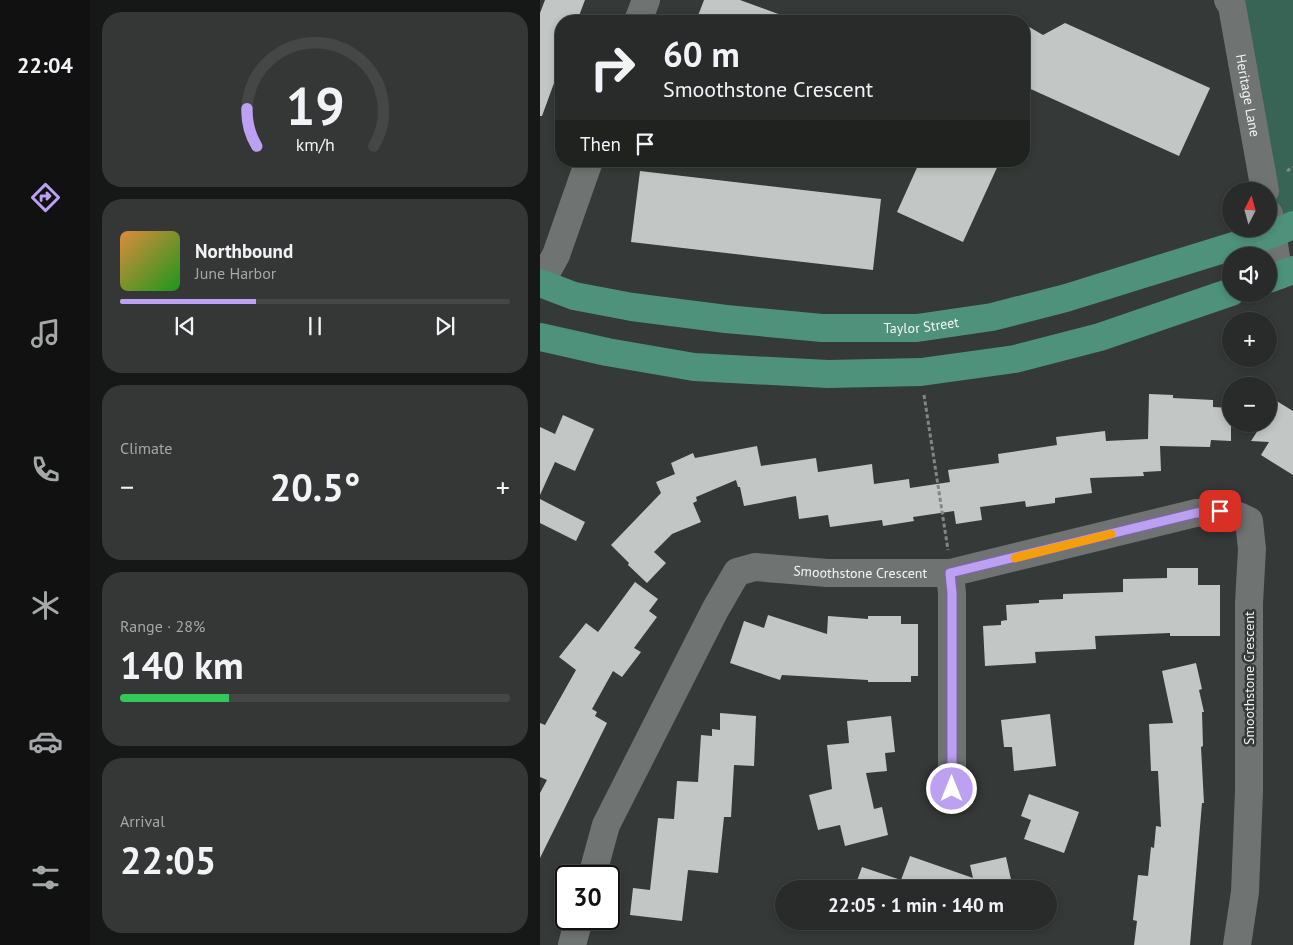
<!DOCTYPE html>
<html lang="en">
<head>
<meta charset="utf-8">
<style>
	:root { --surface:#282b29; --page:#343735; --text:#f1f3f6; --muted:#a5a7a8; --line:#444746; --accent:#bca0f2 }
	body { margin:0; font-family:"PT Sans",sans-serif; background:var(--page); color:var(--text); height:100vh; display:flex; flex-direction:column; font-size:19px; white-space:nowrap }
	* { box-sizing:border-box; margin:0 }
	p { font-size:16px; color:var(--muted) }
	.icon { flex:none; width:28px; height:28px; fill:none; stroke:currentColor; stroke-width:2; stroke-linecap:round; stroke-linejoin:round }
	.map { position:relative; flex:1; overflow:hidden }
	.drawer { display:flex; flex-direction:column; gap:12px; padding:12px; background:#161817; width:450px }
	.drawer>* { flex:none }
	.top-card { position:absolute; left:15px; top:15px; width:475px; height:152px; border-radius:20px; box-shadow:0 2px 8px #0003,0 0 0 1px var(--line); background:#282b29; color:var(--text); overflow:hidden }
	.needle { width:32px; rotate:6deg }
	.fabs { position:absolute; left:682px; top:182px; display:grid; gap:10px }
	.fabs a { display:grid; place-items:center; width:55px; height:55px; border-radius:50%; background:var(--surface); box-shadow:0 2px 8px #0003,0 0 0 1px var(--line); font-size:25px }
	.speed { position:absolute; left:15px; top:865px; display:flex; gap:10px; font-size:25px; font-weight:700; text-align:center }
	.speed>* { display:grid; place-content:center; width:65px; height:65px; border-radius:50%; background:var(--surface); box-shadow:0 2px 8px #0003,0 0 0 1px var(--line); line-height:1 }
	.speed .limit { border:2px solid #111; border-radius:8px; background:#fff; color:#111 }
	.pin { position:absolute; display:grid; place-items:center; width:42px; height:42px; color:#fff; margin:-21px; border-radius:10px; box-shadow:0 2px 8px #0006 }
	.me { position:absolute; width:55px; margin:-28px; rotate:0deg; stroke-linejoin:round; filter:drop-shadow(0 0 4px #0008) }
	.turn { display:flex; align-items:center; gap:18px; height:105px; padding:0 25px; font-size:22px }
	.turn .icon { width:65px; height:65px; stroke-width:2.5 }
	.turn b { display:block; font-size:35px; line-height:42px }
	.then { display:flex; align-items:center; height:48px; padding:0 25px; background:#0003; gap:10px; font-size:19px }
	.big { font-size:38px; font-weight:700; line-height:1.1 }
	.drawer .widget { flex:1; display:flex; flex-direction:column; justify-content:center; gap:8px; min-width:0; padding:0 18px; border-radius:20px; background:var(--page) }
	.drawer .dial { align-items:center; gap:0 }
	.dial svg { height:130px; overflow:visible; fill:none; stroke:var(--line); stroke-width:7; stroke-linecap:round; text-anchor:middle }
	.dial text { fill:var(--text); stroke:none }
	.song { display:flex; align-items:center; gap:15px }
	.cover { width:60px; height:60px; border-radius:8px; background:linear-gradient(135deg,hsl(30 70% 55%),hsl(120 70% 35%)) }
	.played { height:5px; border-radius:2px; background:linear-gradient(90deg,var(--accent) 35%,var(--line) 35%) }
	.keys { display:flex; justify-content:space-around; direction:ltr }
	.heat { display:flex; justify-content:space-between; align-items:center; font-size:28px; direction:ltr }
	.charge { height:8px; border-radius:4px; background:linear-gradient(90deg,#34c759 28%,var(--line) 0) }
	.trip { position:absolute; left:235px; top:880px; width:282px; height:50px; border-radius:25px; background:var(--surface); box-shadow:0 2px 8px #0003,0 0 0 1px var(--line); font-weight:700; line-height:50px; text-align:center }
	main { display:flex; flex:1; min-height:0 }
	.menu { display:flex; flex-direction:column; width:90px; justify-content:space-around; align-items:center; background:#101110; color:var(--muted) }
	.menu .icon { width:35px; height:35px }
	.menu .current { color:var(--accent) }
	.menu b { font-size:22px; color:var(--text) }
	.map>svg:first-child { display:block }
	.green { fill:#376454 }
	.building { fill:#c2c7c5 }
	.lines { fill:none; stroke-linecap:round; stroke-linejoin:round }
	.path { stroke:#838684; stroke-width:3; stroke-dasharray:4 2.5; stroke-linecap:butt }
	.minor { stroke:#6f7371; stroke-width:28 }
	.major { stroke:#4e927c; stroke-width:28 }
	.route-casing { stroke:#7a689d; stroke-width:12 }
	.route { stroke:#bca0f2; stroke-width:9 }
	.slow { stroke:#f59e0b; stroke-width:9 }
	.labels { text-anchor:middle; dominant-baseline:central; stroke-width:5; stroke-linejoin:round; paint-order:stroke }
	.street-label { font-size:14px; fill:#f3f5f4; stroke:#353937 }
</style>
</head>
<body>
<main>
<nav class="menu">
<b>22:04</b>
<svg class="icon current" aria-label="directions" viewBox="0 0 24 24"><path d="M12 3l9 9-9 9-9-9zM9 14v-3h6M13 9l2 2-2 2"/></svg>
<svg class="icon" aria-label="music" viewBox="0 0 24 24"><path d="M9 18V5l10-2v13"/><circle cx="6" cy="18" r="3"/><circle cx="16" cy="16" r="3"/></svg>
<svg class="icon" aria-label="phone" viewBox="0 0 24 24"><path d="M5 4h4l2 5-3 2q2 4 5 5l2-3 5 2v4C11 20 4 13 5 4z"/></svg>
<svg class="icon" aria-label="climate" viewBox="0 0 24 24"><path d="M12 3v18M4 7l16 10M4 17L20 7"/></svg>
<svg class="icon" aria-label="car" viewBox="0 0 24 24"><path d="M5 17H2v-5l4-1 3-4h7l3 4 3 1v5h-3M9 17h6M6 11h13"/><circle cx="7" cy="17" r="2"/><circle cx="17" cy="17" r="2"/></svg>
<svg class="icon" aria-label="filters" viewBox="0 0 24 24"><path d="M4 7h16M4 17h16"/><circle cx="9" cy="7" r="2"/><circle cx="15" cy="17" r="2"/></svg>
</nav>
<section class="drawer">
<div class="widget dial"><svg viewBox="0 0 100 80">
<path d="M14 69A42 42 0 1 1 86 69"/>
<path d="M14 69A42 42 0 0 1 8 46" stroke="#bca0f2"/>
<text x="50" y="56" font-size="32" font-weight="700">19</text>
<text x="50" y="72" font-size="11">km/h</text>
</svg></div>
<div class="widget">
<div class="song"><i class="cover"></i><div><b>Northbound</b><p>June Harbor</p></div></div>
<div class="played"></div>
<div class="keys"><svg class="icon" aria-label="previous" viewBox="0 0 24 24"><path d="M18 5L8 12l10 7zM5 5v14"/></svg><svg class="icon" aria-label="pause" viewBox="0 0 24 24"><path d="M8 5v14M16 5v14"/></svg><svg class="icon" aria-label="next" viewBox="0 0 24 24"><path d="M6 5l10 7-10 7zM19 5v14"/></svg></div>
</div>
<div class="widget"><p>Climate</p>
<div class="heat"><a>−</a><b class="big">20.5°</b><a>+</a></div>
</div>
<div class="widget"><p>Range · 28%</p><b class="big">140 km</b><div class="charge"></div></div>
<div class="widget"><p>Arrival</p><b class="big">22:05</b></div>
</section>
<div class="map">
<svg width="753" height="945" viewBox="0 0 753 945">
	<rect width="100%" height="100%" fill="#353937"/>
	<!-- green -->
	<path class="green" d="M688,0H753V225L732,234Z"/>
	<!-- building -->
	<path class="building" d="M5,0H45L37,21H21V64L2,116H0V13Z
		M164,0H200L252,19V21H156Z
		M525,23L670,88L639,156L484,86V24L503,35Z
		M380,161H460L423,242L357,212Z
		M100,171L341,199L333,270L91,242Z
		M609,394L633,395V398L673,400V407L691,408V441L671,440L670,447L620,446L621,471L603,472L604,476L550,478L552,493L515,498V503L486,507L485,501L440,507L442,520L416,524L414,511L373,517L374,521L343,526L342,520L290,527L288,515L259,519L256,496L204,506L200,487H198L196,480L156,497L157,501L153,503L161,522L132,534L114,552L126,563L107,583L88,565L89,563L71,545L121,493L116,482L135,474L131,463L153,453L155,458L217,446L221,466L276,458L278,472L332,464L334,484L369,479L370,488L410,482L408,470L459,463L458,454L517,445L516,437L565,431L566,441L608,439Z
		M735,400L753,411V475L721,455L729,442L711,441L722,424H729V412Z
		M23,415L54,429L35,471L15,462L0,495V427L15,434Z
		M0,499L45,522L36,541L0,523Z
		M627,568H658V585H680V636H630V633L555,636L556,649L495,652L496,663L445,666L443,626L461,625V621L467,620L466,605L499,603V600L523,599V594L583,592V579L627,578Z
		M95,582L118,599L109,611L117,617L94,648L101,652L82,677L73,671L52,709L57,712L55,716L67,723L0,858V793L7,780L0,777V723L5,725L36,670L19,657L46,623L58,632Z
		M228,615L287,634L288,616L328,619V616H361V624H378V676H371V682H328V680L242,675L240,680L190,663L204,621L224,628Z
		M656,663L662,689L659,690L664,712H662L663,746L661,747L664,803H662L650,945H594L597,921L593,920L598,875L608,876L611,847L614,848L616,826L621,827L618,771H611L609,724L633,723L622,671Z
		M180,713L216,716L214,766L194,765L191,817H184L178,873L148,870L142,921L90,915L93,888L110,890L118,818L134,819L137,781L158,782L161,735L172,736V729L180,730Z
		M510,714L516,766L474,771L472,747H464L461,720Z
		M351,716L355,752L345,753L347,771L326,773L334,809L342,807L348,835L305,846L300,825L278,830L269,795L292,789L287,745L309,743L307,721Z
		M489,794L539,812L524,853L484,839L491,820L481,816Z
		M370,856L433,878L430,865L466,857L472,884L463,886L464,889H314L322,867L361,880Z
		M350,921H375L373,929Z"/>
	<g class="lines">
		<!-- path -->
		<path class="path" d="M747,171L753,167
			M384,395L408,550"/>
		<!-- minor -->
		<g class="minor">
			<path id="s1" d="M688,0L692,6L725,191"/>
			<path d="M98,21L106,0"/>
			<path d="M729,214L739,275"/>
			<path d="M0,284L16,255L49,161"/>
			<path d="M410,573L412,593V789"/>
			<path id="s2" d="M52,876L66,825L175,610L197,572L215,567L287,573H410L656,513C680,511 688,510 709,521L712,549L709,603V791L705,892L697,945"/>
			<path d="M32,945L39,919"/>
		</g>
		<!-- major -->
		<g class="major">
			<path d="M729,279L753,270"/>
			<path id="s3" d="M0,283L34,296L92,307L186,319L282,328H377L452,317L526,298L732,234L753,225"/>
			<path d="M0,337L67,352L154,367L288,374L381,372L475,359L560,337L691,292"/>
		</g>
	</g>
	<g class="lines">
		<!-- route casing -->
		<g class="route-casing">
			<path id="route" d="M412,789V593L410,573L656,513L680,511"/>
		</g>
		<!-- route -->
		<use href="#route" class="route"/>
		<!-- slow -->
		<path class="slow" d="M475,558L571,534"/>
	</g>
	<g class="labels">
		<!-- street labels -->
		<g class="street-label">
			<text stroke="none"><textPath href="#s1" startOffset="98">Heritage Lane</textPath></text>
			<text stroke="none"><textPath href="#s3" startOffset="386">Taylor Street</textPath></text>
			<text stroke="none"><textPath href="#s2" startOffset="462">Smoothstone Crescent</textPath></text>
			<text transform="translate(709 678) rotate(-90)">Smoothstone Crescent</text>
		</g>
	</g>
</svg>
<div class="fabs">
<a><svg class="needle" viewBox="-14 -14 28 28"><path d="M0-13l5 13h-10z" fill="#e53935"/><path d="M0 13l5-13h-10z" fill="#a5a7a8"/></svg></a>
<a><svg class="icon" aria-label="sound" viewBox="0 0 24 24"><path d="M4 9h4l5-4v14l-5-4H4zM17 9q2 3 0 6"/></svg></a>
<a>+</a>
<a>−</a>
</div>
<div class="speed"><div class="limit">30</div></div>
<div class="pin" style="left:680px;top:511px;background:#d93025"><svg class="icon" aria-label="arrive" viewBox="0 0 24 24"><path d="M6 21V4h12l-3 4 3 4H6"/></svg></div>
<svg class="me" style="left:412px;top:789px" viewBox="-20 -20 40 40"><circle r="17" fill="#bca0f2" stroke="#fff" stroke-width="3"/><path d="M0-11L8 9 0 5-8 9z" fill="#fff"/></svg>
<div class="trip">22:05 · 1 min · 140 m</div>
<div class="top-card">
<div class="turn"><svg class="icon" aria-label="right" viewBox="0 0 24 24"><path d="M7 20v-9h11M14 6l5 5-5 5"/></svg><div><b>60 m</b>Smoothstone Crescent</div></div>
<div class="then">Then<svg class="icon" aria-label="arrive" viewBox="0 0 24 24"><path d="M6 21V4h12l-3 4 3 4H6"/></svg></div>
</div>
</div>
</main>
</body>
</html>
